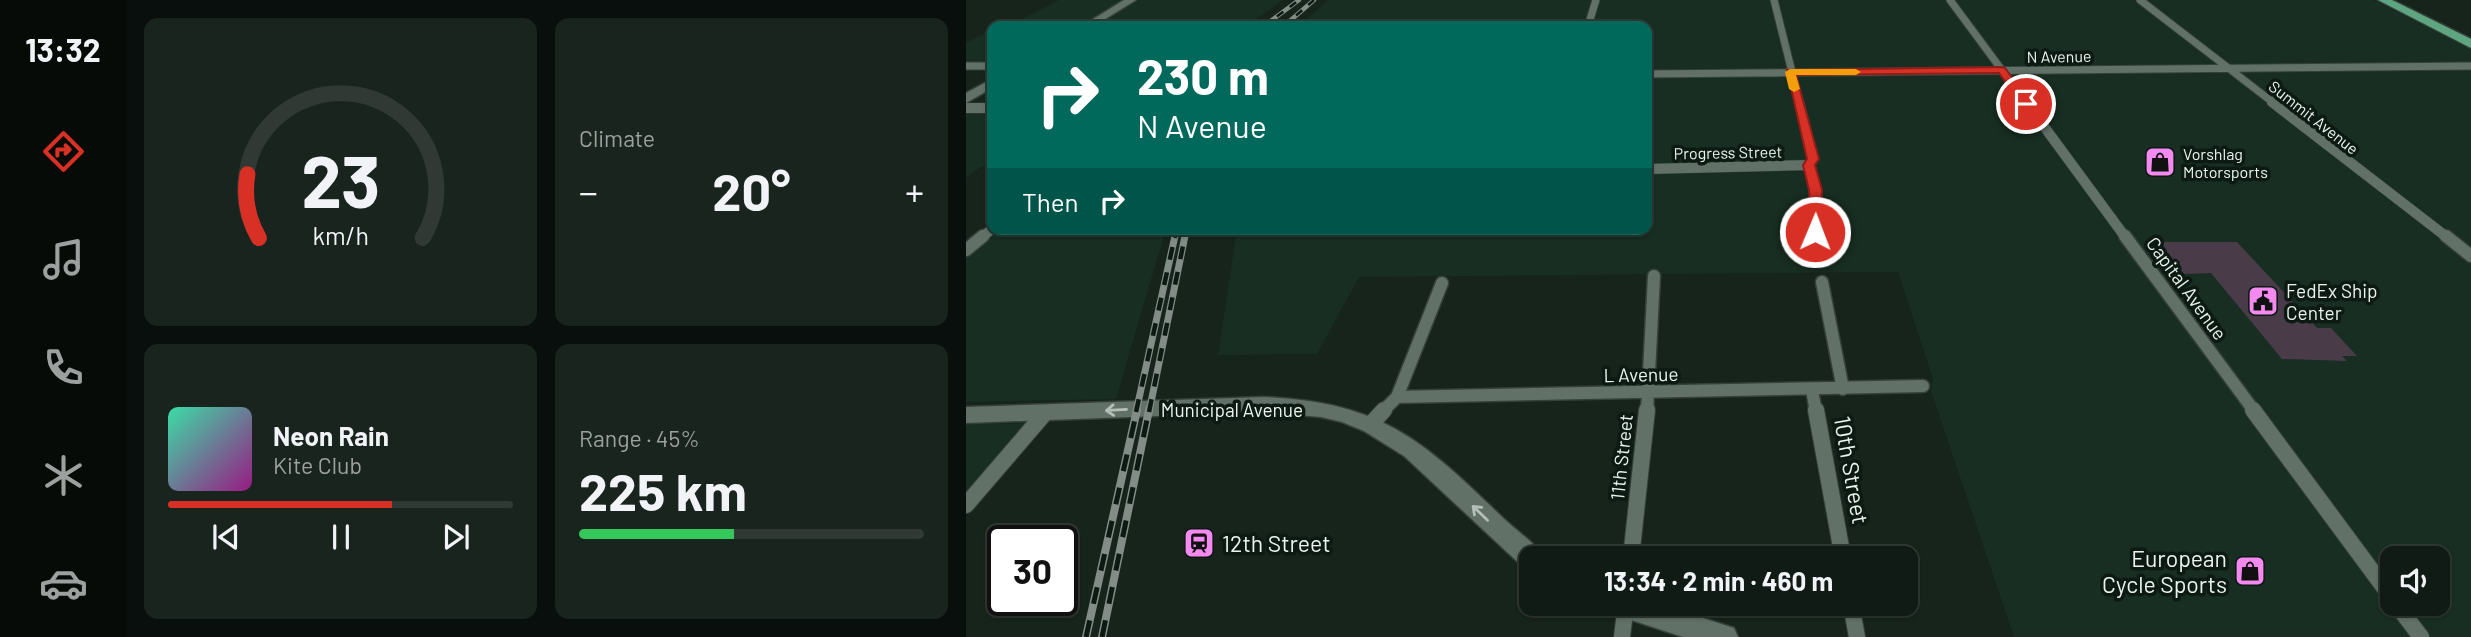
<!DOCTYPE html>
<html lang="en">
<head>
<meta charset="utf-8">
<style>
	:root { --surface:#101b15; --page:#19241e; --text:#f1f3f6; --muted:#9ca1a0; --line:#303934; --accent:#d93025 }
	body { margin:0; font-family:Barlow,sans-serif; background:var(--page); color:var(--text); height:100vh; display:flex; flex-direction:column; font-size:26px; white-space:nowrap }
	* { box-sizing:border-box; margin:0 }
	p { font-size:23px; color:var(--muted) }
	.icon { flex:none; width:38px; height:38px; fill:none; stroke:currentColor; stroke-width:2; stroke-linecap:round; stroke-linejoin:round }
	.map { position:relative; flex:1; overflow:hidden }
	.sheet { display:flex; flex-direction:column; gap:18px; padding:18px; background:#090f0c; width:840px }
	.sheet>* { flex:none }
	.top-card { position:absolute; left:21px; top:21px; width:665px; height:214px; border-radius:14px; box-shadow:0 2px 5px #0004,0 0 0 2px var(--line); background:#00695c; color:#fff; overflow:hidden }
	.buttons { position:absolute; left:1414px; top:546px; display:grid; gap:14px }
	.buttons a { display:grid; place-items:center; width:70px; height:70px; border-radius:14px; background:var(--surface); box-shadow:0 2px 5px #0004,0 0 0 2px var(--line); font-size:35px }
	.speed { position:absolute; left:21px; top:525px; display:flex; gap:14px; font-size:35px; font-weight:700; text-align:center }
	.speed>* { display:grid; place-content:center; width:91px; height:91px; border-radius:50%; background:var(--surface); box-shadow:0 2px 5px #0004,0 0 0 2px var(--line); line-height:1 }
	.speed .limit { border:4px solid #111; border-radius:10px; background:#fff; color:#111 }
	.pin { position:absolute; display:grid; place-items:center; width:60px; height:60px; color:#fff; margin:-30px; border:4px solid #fff; border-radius:50%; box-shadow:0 2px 7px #0007 }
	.me { position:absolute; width:77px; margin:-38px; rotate:1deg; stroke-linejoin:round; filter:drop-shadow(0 0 5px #0008) }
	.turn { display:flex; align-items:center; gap:24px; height:147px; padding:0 35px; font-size:32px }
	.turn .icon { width:91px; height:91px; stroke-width:2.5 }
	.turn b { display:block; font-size:49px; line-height:60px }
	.then { display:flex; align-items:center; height:66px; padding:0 35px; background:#0003; gap:14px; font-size:26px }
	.big { font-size:52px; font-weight:700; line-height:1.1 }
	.sheet .card { flex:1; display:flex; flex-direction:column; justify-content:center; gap:10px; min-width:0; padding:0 24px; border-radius:14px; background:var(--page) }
	.sheet .dial { align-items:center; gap:0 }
	.dial svg { height:182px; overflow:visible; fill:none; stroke:var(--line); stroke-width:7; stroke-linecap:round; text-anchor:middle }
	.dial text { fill:var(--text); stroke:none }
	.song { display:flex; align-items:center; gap:21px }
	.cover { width:84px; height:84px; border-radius:10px; background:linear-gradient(135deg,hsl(160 70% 55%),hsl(310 70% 35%)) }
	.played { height:7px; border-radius:4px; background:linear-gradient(90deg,var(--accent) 65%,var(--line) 65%) }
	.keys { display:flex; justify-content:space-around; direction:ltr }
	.heat { display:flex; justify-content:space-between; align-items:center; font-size:38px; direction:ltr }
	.charge { height:10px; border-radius:5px; background:linear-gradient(90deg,#34c759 45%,var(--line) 0) }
	.sheet .tiles { flex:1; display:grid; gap:18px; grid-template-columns:repeat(2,1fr) }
	.trip { position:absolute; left:553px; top:546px; width:399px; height:70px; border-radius:14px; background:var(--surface); box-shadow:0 2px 5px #0004,0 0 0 2px var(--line); font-weight:700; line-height:70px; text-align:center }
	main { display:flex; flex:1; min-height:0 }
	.tabs { display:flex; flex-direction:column; width:126px; justify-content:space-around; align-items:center; background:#060b08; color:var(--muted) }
	.tabs .icon { width:49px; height:49px }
	.tabs .on { color:var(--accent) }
	.tabs b { font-size:32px; color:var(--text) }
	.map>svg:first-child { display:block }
	.built { fill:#182e22; fill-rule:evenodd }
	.building { fill:#493c48 }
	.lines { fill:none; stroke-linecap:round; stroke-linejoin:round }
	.street-far3-casing { stroke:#35403a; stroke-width:9 }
	.street-far2-casing { stroke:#35403a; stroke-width:11 }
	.street-far1-casing { stroke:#35403a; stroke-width:15 }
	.street-casing { stroke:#35403a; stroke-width:18 }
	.secondary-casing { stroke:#35403a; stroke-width:3 }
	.primary-casing { stroke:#35403a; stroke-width:3 }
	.street-far3 { stroke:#617168; stroke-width:7 }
	.street-far2 { stroke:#617168; stroke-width:10 }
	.street-far1 { stroke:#617168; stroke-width:12 }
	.street { stroke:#617168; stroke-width:16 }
	.secondary { fill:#617168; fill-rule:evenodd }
	.primary { fill:#5ea682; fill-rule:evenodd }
	.rail-far3-casing { stroke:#828d87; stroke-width:4.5 }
	.rail-far2-casing { stroke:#828d87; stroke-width:5 }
	.rail-far1-casing { stroke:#828d87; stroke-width:7 }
	.rail-casing { stroke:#828d87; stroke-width:8 }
	.rail-far3 { stroke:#0c1a13; stroke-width:2.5; stroke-dasharray:8; stroke-linecap:butt }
	.rail-far2 { stroke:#0c1a13; stroke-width:3.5; stroke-dasharray:10; stroke-linecap:butt }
	.rail-far1 { stroke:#0c1a13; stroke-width:4.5; stroke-dasharray:13; stroke-linecap:butt }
	.rail { stroke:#0c1a13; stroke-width:5; stroke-dasharray:17; stroke-linecap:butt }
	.oneway { stroke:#b3bfb8 }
	.route { fill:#d93025; stroke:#8d1f18; stroke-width:2 }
	.slow { fill:#f59e0b }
	.labels { text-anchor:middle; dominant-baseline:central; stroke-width:7; stroke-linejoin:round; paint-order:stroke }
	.far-street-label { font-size:16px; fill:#eaf3ee; stroke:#0c1a13 }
	.far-poi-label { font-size:16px; fill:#eaf3ee; stroke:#0c1a13; text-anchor:start }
	.street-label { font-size:19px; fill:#eaf3ee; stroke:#0c1a13 }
	.poi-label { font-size:19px; fill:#eaf3ee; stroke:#0c1a13; text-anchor:start }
	.near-street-label { font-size:23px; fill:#eaf3ee; stroke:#0c1a13 }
	.near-poi-label { font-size:23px; fill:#eaf3ee; stroke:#0c1a13; text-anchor:start }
</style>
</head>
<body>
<main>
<nav class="tabs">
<b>13:32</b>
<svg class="icon on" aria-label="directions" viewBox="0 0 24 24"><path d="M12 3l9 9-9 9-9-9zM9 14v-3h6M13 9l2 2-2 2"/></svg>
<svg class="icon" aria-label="music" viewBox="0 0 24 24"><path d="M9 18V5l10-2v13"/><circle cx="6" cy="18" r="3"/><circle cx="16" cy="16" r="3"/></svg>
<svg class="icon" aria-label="phone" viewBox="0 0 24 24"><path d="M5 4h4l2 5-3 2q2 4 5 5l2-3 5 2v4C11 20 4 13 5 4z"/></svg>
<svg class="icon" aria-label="climate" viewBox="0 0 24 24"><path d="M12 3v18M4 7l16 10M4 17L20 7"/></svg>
<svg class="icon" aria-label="car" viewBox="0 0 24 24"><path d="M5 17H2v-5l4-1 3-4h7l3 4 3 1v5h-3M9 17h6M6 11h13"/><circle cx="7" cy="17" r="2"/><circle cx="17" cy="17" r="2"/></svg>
</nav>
<section class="sheet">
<div class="tiles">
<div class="card dial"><svg viewBox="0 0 100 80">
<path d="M14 69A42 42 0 1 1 86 69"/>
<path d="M14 69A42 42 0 0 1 9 41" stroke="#d93025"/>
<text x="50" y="56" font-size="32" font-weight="700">23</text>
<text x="50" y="72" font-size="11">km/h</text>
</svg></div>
<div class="card"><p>Climate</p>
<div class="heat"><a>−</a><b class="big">20°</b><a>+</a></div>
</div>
<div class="card">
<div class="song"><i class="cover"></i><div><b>Neon Rain</b><p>Kite Club</p></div></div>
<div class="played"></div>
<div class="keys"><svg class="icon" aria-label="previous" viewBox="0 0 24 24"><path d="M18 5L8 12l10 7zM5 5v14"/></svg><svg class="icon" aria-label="pause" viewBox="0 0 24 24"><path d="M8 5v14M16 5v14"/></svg><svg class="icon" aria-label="next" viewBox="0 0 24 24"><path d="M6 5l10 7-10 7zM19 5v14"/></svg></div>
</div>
<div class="card"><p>Range · 45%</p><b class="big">225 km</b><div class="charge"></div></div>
</div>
</section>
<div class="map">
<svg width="1505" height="637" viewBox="0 0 1505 637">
	<rect width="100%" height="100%" fill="#16241c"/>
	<!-- built -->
	<path class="built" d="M93,0H157L113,26H42Z
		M173,0H317L281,26H130Z
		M362,0H1407L1505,50V637H1048L965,391L967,379L932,272L393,277L351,354L252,355L271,229H681V26H333ZM1426,558H1472V604H1426Z
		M26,29V64L0,65V43Z
		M26,111V166H16L0,178V112Z
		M31,229H200L150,399L0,402V254Z
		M61,423L0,492V424Z"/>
	<!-- building -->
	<path class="building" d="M1193,242H1271L1351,328H1365L1391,356H1376L1381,361L1316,359L1245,273L1218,274Z"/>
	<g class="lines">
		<!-- street-far3 casing -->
		<g class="street-far3-casing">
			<path id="street-far3" d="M808,0L834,104
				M984,0L1061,104
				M1174,0L1309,104
				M622,26L630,0
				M0,66H26
				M681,74L1505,66"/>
		</g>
		<!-- street-far2 casing -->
		<g class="street-far2-casing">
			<path id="street-far2" d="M833,102L847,159L843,165L850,190L851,238
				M1060,102L1160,238
				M1306,102L1482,238
				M0,108H26
				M681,169L843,165
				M15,238L26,229"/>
		</g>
		<!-- street-far1 casing -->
		<g class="street-far1-casing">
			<path id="street-far1" d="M851,236V258
				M1159,236L1289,412
				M1480,236L1505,256
				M0,250L17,236
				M856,282L877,389
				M846,390L850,412
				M431,397L476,283
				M416,412L431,397L957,386
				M681,412L688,276"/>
		</g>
		<!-- street casing -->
		<g class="street-casing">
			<path id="street" d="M850,410L877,558
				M1287,410L1426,598
				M405,424L418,410
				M0,505L79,413
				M665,558L681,410
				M885,604L891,637
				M1430,604L1455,637
				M656,637L660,604"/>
		</g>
		<!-- secondary casing -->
		<g class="secondary-casing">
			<path id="secondary" d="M158,0H170L128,26H116Z
				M26,79V88L0,103V93Z
				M298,397C414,402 456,439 536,517C548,529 572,545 578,558H565V569L556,566L438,456L398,431L376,422L355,417L298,412L0,423V407Z
				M640,604H693L768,628L772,637H717L644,613Z"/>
		</g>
		<!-- primary casing -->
		<g class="primary-casing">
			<path id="primary" d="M1412,0H1426L1505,39V48Z"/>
		</g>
		<!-- street-far3 -->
		<use href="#street-far3" class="street-far3"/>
		<!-- street-far2 -->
		<use href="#street-far2" class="street-far2"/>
		<!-- street-far1 -->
		<use href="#street-far1" class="street-far1"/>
		<!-- street -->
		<use href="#street" class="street"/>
		<!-- secondary -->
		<use href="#secondary" class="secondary"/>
		<!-- primary -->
		<use href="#primary" class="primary"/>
		<!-- rail-far3 casing -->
		<g class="rail-far3-casing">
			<path id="rail-far3" d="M298,26L333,0
				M318,26L348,0"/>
		</g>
		<!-- rail-far2 casing -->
		<g class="rail-far2-casing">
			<path id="rail-far2" d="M209,238L211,229"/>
		</g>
		<!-- rail-far1 casing -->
		<g class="rail-far1-casing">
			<path id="rail-far1" d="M170,412L209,236
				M183,412L219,236"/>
		</g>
		<!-- rail casing -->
		<g class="rail-casing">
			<path id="rail" d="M120,637L171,410
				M136,637L183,410"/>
		</g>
		<!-- rail-far3 -->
		<use href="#rail-far3" class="rail-far3"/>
		<!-- rail-far2 -->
		<use href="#rail-far2" class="rail-far2"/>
		<!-- rail-far1 -->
		<use href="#rail-far1" class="rail-far1"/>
		<!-- rail -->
		<use href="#rail" class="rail"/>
	</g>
	<!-- one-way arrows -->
	<defs><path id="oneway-shaft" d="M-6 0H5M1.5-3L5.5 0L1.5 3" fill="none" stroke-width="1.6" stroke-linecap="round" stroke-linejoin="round" transform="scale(1.75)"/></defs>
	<g class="oneway">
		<use href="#oneway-shaft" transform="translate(150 410) rotate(177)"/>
		<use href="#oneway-shaft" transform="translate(514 513) rotate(-136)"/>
	</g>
	<!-- route -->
	<path class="route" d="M1036,67L1039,68L1064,101V106H1056L1033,73L830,75L853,159L849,165L856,190L855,232L849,236L844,235L843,190L837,165L841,159L821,70Z"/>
	<!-- slow -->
	<path class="slow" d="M824,69H890L895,72L890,75H830L834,89L828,92L823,89L819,72Z"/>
	<!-- icons -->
	<defs>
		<g id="shop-square" transform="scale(1.575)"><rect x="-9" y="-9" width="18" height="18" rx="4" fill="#f489ef" stroke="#0c1a13"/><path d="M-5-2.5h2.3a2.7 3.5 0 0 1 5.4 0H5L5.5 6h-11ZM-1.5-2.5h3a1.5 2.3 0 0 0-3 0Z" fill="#111"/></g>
		<g id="civic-square" transform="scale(1.575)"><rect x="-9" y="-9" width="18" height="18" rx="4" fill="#f489ef" stroke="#0c1a13"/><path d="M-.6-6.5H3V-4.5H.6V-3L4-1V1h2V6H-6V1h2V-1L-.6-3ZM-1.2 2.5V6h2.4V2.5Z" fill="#111"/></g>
		<g id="station-square" transform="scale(1.575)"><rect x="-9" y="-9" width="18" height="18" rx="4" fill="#f489ef" stroke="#0c1a13"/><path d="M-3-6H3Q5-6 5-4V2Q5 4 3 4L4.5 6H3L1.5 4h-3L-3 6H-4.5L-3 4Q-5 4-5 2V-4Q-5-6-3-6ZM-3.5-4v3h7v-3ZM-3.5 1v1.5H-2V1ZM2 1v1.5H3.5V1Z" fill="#111"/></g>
	</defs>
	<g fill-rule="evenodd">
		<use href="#shop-square" x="1194" y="162"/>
		<use href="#civic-square" x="1297" y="301"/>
		<use href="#station-square" x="233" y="543"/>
		<use href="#shop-square" x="1284" y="571"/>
	</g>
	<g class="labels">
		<!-- far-street labels -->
		<g class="far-street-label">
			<text transform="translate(1093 56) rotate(-1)">N Avenue</text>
			<text transform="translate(1348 117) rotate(38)">Summit Avenue</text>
			<text transform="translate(762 152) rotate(-1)">Progress Street</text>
		</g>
		<!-- far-poi labels -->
		<g class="far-poi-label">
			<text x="1217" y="153">Vorshlag<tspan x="1217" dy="18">Motorsports</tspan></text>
		</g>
		<!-- street labels -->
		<g class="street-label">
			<text transform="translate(1221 288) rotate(54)">Capital Avenue</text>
			<text transform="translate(675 374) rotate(-1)">L Avenue</text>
			<text x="266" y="409">Municipal Avenue</text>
			<text transform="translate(655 457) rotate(-84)">11th Street</text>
		</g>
		<!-- poi labels -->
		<g class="poi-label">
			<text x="1320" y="290">FedEx Ship<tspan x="1320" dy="22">Center</tspan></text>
		</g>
		<!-- near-street labels -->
		<g class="near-street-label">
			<text transform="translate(886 470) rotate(80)">10th Street</text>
		</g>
		<!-- near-poi labels -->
		<g class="near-poi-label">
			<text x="256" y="543">12th Street</text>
			<text x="1261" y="558" text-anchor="end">European<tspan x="1261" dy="26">Cycle Sports</tspan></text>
		</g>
	</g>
</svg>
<div class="buttons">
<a><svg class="icon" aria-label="sound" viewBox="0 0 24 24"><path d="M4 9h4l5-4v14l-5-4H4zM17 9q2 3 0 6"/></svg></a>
</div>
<div class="speed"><div class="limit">30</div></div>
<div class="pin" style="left:1060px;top:104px;background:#d93025"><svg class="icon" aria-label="arrive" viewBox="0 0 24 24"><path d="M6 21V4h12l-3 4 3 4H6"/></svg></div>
<svg class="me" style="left:849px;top:232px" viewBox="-20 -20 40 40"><circle r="17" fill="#d93025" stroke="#fff" stroke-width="3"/><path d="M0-11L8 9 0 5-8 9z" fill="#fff"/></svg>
<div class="trip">13:34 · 2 min · 460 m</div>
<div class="top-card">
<div class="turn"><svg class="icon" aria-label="right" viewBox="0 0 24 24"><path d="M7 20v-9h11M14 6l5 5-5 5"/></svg><div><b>230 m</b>N Avenue</div></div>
<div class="then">Then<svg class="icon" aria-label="right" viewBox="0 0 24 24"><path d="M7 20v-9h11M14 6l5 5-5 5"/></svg></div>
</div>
</div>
</main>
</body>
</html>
